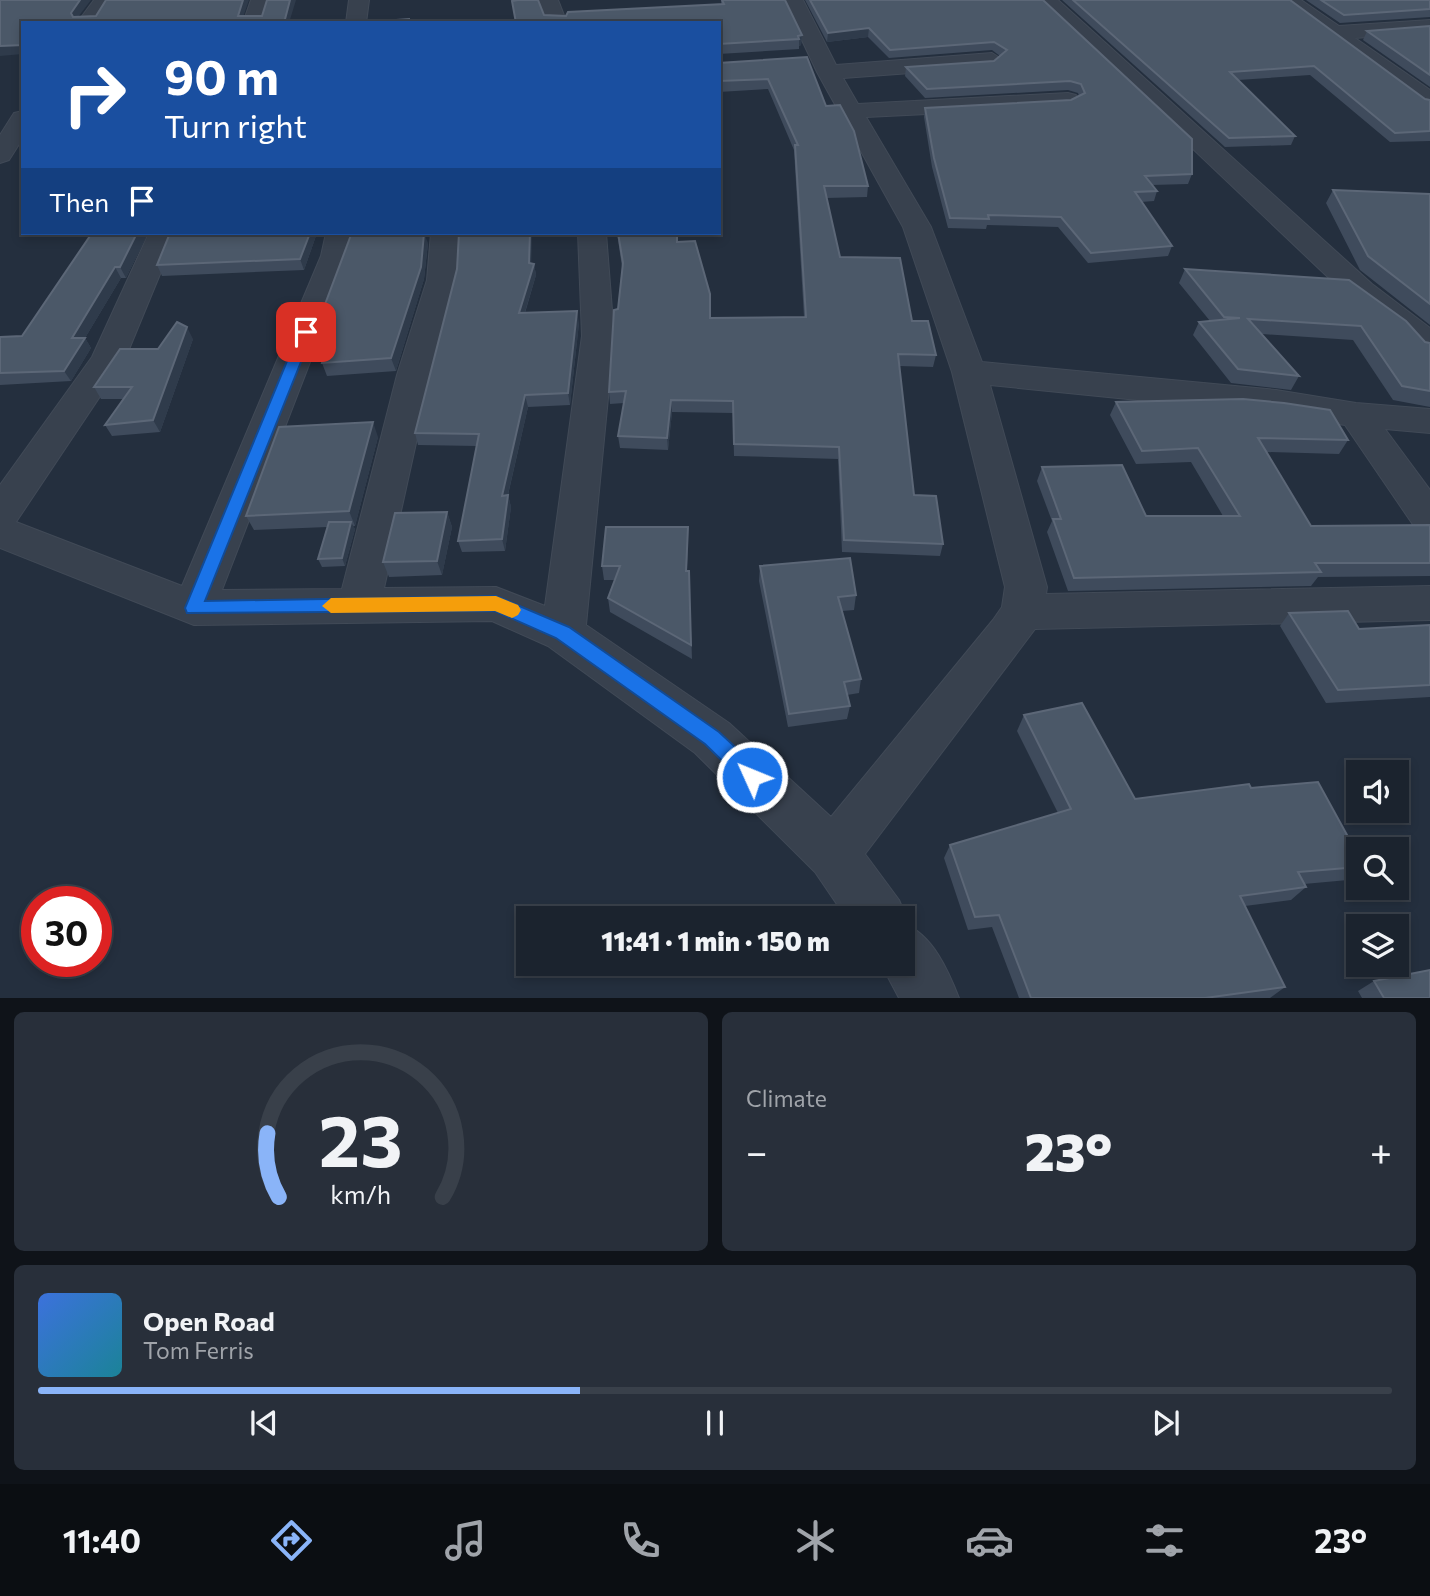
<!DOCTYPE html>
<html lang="en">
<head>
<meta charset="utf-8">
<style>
	:root { --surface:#1b232e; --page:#282f3a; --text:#f1f3f6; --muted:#a0a4aa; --line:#39404a; --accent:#8ab4f8 }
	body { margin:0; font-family:Commissioner,sans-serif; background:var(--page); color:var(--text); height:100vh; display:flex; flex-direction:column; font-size:26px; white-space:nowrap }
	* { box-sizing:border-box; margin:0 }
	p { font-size:23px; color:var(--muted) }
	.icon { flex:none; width:38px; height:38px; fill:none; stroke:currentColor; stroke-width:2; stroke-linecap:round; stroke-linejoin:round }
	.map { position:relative; height:998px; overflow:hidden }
	.details { display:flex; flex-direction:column; gap:14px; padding:14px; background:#0f1319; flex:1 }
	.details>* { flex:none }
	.guide { position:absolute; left:21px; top:21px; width:700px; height:214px; border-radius:0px; box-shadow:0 4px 10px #0003,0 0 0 2px var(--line); background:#1a4fa0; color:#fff; overflow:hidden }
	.controls { position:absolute; left:1346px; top:760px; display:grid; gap:14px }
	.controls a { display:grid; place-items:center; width:63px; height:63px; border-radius:0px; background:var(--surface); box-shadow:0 4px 10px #0003,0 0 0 2px var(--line); font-size:35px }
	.speed { position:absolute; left:21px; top:886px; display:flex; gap:14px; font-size:35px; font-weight:700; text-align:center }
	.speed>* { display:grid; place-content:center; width:91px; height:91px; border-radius:50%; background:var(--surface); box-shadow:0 4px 10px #0003,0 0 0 2px var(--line); line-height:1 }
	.speed .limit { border:10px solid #d22; background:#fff; color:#111 }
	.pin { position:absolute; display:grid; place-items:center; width:60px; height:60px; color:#fff; margin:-30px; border-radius:14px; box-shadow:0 4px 10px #0006 }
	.me { position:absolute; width:77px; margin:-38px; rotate:314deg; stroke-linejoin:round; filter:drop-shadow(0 0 5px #0008) }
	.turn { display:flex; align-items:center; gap:24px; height:147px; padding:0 28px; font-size:32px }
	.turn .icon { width:91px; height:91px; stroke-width:2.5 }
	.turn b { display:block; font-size:49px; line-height:60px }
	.then { display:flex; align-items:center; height:66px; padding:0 28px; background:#0003; gap:14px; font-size:26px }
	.big { font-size:52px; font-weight:800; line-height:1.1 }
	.details .tile { flex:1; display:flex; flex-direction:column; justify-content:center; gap:10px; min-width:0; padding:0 24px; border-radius:10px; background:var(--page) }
	.details .dial { align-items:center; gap:0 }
	.dial svg { height:182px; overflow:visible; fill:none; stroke:var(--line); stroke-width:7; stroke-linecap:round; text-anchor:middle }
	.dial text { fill:var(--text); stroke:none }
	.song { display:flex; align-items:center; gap:21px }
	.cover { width:84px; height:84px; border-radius:10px; background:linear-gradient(135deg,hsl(220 70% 55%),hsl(190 70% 35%)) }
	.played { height:7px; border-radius:4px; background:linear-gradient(90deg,var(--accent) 40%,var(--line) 40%) }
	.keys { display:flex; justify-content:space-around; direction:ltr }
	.heat { display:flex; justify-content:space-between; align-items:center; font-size:38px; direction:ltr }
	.details .tiles { flex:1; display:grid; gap:14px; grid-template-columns:1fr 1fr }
	.tile:last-child { grid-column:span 2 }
	.trip { position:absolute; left:516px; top:906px; width:399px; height:70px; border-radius:0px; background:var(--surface); box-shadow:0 4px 10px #0003,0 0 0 2px var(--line); font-weight:800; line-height:70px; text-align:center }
	.menu { display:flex; height:112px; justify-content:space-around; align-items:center; background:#0b0e12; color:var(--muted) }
	.menu .icon { width:49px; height:49px }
	.menu .on { color:var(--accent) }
	.menu b { font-size:32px; color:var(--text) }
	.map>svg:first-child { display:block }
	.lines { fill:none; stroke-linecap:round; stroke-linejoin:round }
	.minor-casing { stroke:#414a57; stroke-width:2 }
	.minor { fill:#38414e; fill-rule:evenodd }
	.wall { fill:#3f4b5c }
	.shaded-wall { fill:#2f3b4b }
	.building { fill:#4b5868; stroke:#5c6777; stroke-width:2 }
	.route { fill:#1a73e8; stroke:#114b97; stroke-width:2 }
	.slow { fill:#f59e0b }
</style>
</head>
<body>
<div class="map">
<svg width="1430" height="998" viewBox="0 0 1430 998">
	<rect width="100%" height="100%" fill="#242f3e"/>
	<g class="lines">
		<!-- minor casing -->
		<g class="minor-casing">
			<path id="minor" d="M94,0H114L98,23H77Z
				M251,0H271L263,23H243Z
				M349,0H369L366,23H346Z
				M538,0H558L567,23H547Z
				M783,0H803L836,65L992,53L1003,60L992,67L843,78L858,104L1068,93L1076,95L1080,100L1076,105L1068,107L866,117L931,227L982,362L1276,390L1356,403L1430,409V433L1385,429L1430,490V534L1416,529L1345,425L1276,414L990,385L1047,587L1046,594L1430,586V620L1035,629L865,854L899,900L907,919L905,924C933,936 948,970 959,998H899L881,964H903V919H847L815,872L695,753L548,646L492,621L194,625L0,548V485L92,357L149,233H177L125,359L16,522L182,586L321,256L326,233H354L351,256L222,590L342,589L397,375L427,280L431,233H459L457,280L431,375L384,588L496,587L545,606L582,336L578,233H606L614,336L586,625L729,723L831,817L993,620L1002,607L1005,587L952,372L903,227L817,72Z
				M1036,0H1058L1372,284L1430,328V357L1418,354L1399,333L1350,298Z
				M1278,0H1301L1339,26L1430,20V32L1355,38L1430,90V108L1422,106Z
				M23,111V138L9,160L0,163V135L14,113Z"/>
		</g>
		<!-- minor -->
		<use href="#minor" class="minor"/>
	</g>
	<!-- wall -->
	<path class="wall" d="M721,0H785L802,35L801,45L799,46V49L719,54V23H516L544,15L566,16L721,5Z
		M805,0H1043L1192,174L1188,184L1152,185L1157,191L1154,201L1141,202L1172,246L1168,256L1088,263L1058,227L987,225L986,229L948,228L932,167L924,117L925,108L1071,100L1079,96L1078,93L1068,90L925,98L905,76L906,67L994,61L1000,56L992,50L889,58L868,37L827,42Z
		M1062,0H1290L1425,99L1430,100V141L1390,142L1310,75L1238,80L1295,136L1291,145L1225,147Z
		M1306,0H1430V19V17L1340,23Z
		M1430,26V87L1363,40L1367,31Z
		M807,57L826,106L868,186L867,197L826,198L840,257L912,321L936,355L933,367L899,366L914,495L943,544L940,556L842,552L838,459L734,456L733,413L672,412L668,450L620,448L618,436L624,403L610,404L609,392L622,267L617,233H678V242L710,318L804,317L794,150L768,89L719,92V63Z
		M1333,190L1430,194V325L1360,270L1326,203Z
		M92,233H148L126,278H121L85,338L91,348L71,381L0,385V337L22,336Z
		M317,233L304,270L162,276L157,265Z
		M428,243L424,279L396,371L327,376L322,363L327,344H320L315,331Z
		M534,264L536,275L525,313L579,323L570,405L528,407L508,495L511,507L505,551L462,552L458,541L477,446L418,445L415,433L457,269Z
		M1185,269L1430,343V407L1393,400L1353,340L1262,334L1299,376L1291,390L1231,383L1193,335L1199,322L1210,321L1179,283Z
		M193,339L160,432L112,436L105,425L123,399H101L94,387L158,349Z
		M1116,402L1348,440L1339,454L1266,452L1311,526L1430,525V576L1318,577L1311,586L1068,591L1047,532L1052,521L1037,481L1042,467L1146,516H1223L1191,462L1136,464L1110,415Z
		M378,437L355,526H353L355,529L345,566L322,567L318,559L327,527L254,530L246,516Z
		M447,512L452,527L442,575L389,577L383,562Z
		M688,542L687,571H689L692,659L610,612L608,598L615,580H604L602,566Z
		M760,566L856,595L854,610L842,611L861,679L859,693L847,695L850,706L847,719L788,727L759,581Z
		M1289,613L1359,629L1430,625V697L1326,703L1280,626Z
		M1024,715L1135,799L1251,788L1358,855V872L1348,880L1304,884L1306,887L1291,900L1245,906L1285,987L1270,998H1019L992,927L968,930L944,858L950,845L1058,813L1017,731Z
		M1374,981L1430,998H1362L1358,991Z"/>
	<!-- shaded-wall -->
	<path class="shaded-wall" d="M80,0H91L75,21L71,13Z
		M243,0H249L241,23L238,16Z
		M290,0H296L289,23H284Z
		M869,28L868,37L827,42L828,33Z
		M802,35L801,45L799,46V39L798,36Z
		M23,45V54L0,56V46Z
		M137,233H148L126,278L120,267Z
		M310,233H317L304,270L300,259Z
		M424,233L428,243L424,279L396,371L391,358Z
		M530,233H532L531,274L534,264L536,275L521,325L519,313L529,263Z
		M115,267L121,278L85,338L91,348L71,381L64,371L72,338Z
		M577,311L579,323L570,405L568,393Z
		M187,327L193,339L160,432L153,420Z
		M525,395L528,407L505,507L502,496Z
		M671,400L672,412L668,450L667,438Z
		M373,422L378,437L355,526L349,511Z
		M508,495L511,507L505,551L502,539Z
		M447,512L452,527L442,575L437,561Z
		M351,522L355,529L345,566L342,558Z"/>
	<!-- building -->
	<path class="building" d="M0,0H80L71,13L73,17L96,16L106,0H243L238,16H262L267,0H290L284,23H23V45L0,46Z
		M518,0H538L544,15L566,16L568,12L724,4L722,0H785L802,35L798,36L799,39L719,44V23H516L512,1Z
		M810,0H1043L1192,139V174L1145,176L1157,191L1135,192L1172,246L1091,253L1061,217L988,215L989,219L950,218L934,158L925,108L1071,100L1085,93L1081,84L1070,81L927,89L906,67L994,61L1007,50L994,42L890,50L869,28L828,33Z
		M1073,0H1290L1425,99L1430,100V131L1395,133L1314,66L1230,72L1295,136L1229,138Z
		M1321,0H1430V9L1344,15Z
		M409,19V23H369V22Z
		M1430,26V75L1367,31Z
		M807,57L826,106L840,105L854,131L868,186H824L840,257L900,258L912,321H928L936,355L898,354L914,495L936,496L943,544L844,540L839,447L734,444L733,401L671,400L667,438L618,436L626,391L609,392L614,310L618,309L623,263L618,233H677V242L695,241L710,294V318L806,317L795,145H798L768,79L719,81V63Z
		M1333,190L1430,194V304L1368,256Z
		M92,233H137L120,267H115L72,338H85L64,371L0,373V337L22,336Z
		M170,233H310L300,259L157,265Z
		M384,233H424L421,267L391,358L322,363L331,331H315L351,235Z
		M459,233H530L529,263L534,264L519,313L577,311L568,393L525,395L502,496L508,495L502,539L458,541L479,434L415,433L457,269Z
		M1185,269L1349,280L1406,321L1425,342L1430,343V391L1402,386L1361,326L1248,319L1299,376L1238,369L1199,322L1240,318L1224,317Z
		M177,322L187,327L153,420L105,425L132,387H94L120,349H158Z
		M1243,399L1284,403L1330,410L1348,440L1258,438L1311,526L1430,525V563H1315L1321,572L1074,578L1053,519H1061L1042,467L1122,465L1146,516H1240L1198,448L1142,451L1116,402Z
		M373,422L349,511L246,516L279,427Z
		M447,512L437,561L383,562L395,513Z
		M329,522H351L342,558L318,559Z
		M606,527H688L686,571H689L691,645L608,598L620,566H602Z
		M850,558L856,595L838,597L861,679L844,682L850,706L789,714L760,566Z
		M1348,611L1359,629L1430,625V685L1338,690L1289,613Z
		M1082,703L1135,799L1249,784L1251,788L1318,782L1358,855V867L1298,872L1306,887L1240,896L1285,987L1205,998H1031L999,915L975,917L950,845L1071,809L1024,715Z
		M1430,970V998H1384L1374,981Z"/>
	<!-- route -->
	<path class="route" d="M306,328L313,332L205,601L496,596L569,627L719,732L760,770L763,777L760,783L752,786L745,783L705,744L556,638L495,611L187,613L185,608L299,332Z"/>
	<!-- slow -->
	<path class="slow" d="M496,596L518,605L521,610L518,615L512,618L495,611L331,613L322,606L331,598Z"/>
</svg>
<div class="controls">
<a><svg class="icon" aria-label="sound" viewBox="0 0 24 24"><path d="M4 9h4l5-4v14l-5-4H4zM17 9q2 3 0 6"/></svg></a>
<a><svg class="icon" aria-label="search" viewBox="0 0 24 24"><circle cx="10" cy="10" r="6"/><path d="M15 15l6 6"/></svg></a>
<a><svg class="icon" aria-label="layers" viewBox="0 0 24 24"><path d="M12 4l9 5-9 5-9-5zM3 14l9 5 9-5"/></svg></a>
</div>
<div class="speed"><div class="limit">30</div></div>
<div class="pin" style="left:306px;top:332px;background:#d93025"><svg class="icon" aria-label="arrive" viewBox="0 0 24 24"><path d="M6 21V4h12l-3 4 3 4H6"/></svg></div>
<svg class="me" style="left:752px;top:777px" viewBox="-20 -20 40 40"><circle r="17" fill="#1a73e8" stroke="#fff" stroke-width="3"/><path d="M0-11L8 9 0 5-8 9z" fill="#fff"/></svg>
<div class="trip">11:41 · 1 min · 150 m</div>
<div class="guide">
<div class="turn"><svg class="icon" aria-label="right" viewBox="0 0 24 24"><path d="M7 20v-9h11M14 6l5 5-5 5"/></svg><div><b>90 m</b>Turn right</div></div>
<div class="then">Then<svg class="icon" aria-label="arrive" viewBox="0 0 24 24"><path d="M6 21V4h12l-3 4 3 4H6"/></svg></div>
</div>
</div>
<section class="details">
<div class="tiles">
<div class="tile dial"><svg viewBox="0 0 100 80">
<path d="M14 69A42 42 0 1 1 86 69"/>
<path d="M14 69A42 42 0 0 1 9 41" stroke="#8ab4f8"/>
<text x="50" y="56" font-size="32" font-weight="700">23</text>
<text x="50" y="72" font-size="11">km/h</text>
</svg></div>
<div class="tile"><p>Climate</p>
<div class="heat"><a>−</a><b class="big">23°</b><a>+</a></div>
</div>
<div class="tile">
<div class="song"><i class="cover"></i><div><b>Open Road</b><p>Tom Ferris</p></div></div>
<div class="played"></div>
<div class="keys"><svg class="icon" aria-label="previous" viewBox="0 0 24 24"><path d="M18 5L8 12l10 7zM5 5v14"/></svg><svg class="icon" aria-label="pause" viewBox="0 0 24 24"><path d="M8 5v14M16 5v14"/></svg><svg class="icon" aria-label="next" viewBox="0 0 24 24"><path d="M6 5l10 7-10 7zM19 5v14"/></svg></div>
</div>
</div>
</section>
<nav class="menu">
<b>11:40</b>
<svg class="icon on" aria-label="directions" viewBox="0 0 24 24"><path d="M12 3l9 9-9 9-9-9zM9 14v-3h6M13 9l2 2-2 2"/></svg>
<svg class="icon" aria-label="music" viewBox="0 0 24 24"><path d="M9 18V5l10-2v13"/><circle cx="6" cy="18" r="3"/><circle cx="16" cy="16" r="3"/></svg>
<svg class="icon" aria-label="phone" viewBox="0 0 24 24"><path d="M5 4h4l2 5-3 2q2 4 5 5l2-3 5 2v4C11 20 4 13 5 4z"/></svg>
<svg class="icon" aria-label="climate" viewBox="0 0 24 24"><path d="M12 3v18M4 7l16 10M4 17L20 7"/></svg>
<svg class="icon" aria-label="car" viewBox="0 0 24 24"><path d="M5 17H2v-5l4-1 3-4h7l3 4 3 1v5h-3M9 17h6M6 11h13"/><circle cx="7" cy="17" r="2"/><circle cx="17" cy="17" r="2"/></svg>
<svg class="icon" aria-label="filters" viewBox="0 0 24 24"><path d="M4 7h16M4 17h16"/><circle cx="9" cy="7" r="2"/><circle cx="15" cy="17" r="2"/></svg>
<b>23°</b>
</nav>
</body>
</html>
